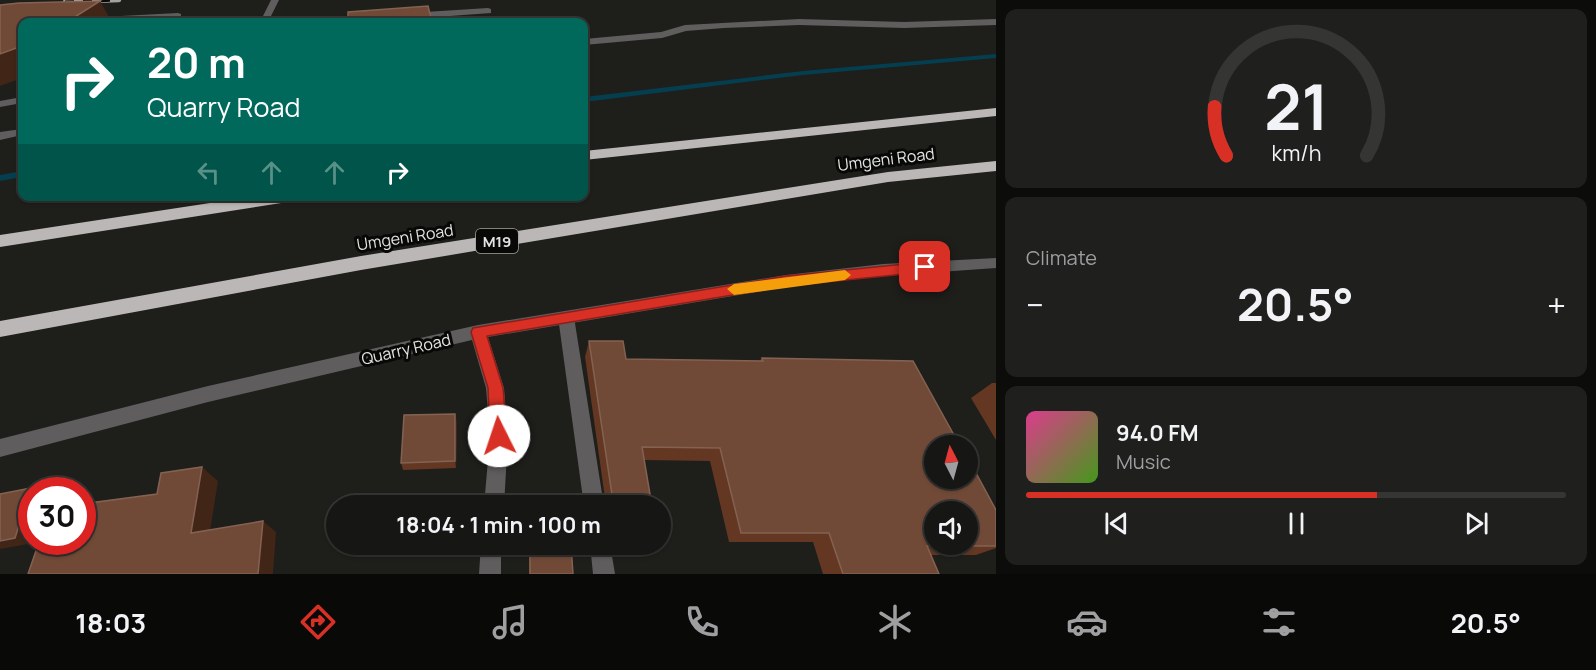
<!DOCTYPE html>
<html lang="en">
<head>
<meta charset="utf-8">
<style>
	:root { --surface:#161614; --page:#1f1f1d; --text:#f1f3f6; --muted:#9e9fa0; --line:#353534; --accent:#d93025 }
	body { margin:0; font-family:Manrope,sans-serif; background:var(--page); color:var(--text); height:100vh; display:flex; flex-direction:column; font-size:22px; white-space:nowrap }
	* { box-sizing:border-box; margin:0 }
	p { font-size:20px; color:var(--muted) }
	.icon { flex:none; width:33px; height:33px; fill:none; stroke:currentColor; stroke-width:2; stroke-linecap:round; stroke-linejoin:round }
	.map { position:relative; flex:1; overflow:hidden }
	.side { display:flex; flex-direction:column; gap:9px; padding:9px; background:#0c0c0b; width:600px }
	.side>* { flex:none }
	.top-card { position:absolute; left:18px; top:18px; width:570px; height:183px; border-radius:12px; box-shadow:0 2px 4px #0004,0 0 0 2px var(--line); background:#00695c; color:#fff; overflow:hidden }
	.needle { width:39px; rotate:354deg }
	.buttons { position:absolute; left:924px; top:435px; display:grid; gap:12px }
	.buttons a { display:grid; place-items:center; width:54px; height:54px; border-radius:50%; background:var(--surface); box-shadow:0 2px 4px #0004,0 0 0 2px var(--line); font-size:30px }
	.speed { position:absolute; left:18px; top:477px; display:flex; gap:12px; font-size:30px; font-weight:700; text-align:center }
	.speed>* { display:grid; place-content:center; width:78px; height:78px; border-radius:50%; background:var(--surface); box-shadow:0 2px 4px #0004,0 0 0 2px var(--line); line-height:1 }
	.speed .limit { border:9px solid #d22; background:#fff; color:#111 }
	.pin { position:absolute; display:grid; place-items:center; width:51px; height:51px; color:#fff; margin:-26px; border-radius:12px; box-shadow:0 3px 9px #0006 }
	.me { position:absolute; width:66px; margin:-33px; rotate:356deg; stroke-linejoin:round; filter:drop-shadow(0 0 4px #0008) }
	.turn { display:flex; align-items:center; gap:21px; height:126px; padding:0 30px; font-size:27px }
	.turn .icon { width:78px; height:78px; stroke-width:2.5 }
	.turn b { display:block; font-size:42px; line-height:51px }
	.lanes { display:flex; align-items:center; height:57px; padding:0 30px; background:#0003; justify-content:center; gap:30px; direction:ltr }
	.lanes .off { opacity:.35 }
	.big { font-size:45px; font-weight:700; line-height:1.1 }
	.side .card { flex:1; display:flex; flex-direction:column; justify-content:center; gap:9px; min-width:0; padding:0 21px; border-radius:12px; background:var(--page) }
	.side .dial { align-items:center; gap:0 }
	.dial svg { height:156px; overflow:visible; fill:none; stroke:var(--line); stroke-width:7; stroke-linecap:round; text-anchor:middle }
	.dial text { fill:var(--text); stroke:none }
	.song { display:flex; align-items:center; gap:18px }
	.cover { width:72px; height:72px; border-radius:9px; background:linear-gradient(135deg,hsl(330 70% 55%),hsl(100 70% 35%)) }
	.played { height:6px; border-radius:3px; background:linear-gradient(90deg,var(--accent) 65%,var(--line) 65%) }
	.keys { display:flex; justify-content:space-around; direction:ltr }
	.heat { display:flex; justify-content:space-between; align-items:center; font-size:33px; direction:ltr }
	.trip { position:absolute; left:326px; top:495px; width:345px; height:60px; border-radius:30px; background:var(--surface); box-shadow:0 2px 4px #0004,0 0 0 2px var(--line); font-weight:700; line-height:60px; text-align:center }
	.tab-bar { display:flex; height:96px; justify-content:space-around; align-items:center; background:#090908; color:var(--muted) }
	.tab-bar .icon { width:42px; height:42px }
	.tab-bar .on { color:var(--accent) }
	.tab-bar b { font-size:27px; color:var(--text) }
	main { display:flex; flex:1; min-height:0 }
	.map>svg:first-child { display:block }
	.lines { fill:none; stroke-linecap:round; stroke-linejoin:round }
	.stream { fill:#043e4f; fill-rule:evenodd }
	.lane { fill:#5f5d5d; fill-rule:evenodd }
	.street { fill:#5f5d5d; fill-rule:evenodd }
	.highway { fill:#bbb7b6; fill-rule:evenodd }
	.rail-casing { stroke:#a2a2a0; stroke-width:4.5 }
	.rail { stroke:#080807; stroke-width:3; stroke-dasharray:9; stroke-linecap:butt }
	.wall { fill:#633722 }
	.shaded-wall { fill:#412517 }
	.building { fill:#714a37; stroke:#836252; stroke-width:1.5; fill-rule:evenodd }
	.route { fill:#d93025; stroke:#8d1f18; stroke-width:1.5 }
	.slow { fill:#f59e0b }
	.labels { text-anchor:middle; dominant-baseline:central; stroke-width:6; stroke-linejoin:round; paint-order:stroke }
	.shield { fill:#080807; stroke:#a2a2a0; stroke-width:1.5 }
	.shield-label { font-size:15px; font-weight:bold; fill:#e4e4e2 }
	.street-label { font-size:16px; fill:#e4e4e2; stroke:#080807 }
</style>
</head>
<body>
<main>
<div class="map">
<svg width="996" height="574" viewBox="0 0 996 574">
	<rect width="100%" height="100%" fill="#1e1e1b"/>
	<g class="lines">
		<!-- stream -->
		<path class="stream" d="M996,54V58L803,75L584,102V97L803,71Z
			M22,171V177L0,181V175Z"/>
		<!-- lane -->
		<path class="lane" d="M271,0H279L268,22H260Z
			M488,8L491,9V13L409,19L405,16L409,13Z
			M178,13L181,14V18L105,22H58L63,19Z
			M799,19L904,22L996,19V25L904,28L799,25L724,28L686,31L662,38L584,45V39L661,32L685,25Z
			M22,97V103L0,107V101Z
			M22,129V135L0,140V132Z
			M566,311L572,313L574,317L604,506H584L558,317L560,313Z
			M590,544H610L615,574H593Z"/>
		<!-- street -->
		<path class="street" d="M996,258V268L883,276L786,287L488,337L504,388L508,436L504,506H484L490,436L486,388L472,340L208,402L0,457V439L208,386L478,325L786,275L883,264Z
			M481,544H501V574H479Z"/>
		<!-- highway -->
		<path class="highway" d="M996,108V116L584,160V151Z
			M996,161V171L888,182L361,270L0,337V321L361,256L888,172Z
			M256,196H301L294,201L0,247V235Z"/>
		<!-- rail casing -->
		<g class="rail-casing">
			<path id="rail" d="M65,2L119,0"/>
		</g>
		<!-- rail -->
		<use href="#rail" class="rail"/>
	</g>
	<!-- wall -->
	<path class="wall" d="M589,341L626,359L759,361L762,358L996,510V548L976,555H931L939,574H823L813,542H729L710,461L644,460L652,506H529L531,495L605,498L585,357Z
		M992,383H996V440L971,398Z
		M457,421L456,468L403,470L401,463Z
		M529,544H593L589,554H572L573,574H529Z
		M611,544H659V545L651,554H614Z"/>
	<!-- shaded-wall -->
	<path class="shaded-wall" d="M100,1L112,22H67Z
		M22,46V78L0,86V54Z
		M455,414L457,421L456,468L455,461Z
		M202,467L218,481L208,544L191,533Z
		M31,488L36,490H32V533L28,544L0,549V541Z
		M263,521L276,532L273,574H258Z"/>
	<!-- building -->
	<path class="building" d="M100,1L67,22H22V46L0,54V5L19,3Z
		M428,6L432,22H348V12Z
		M589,341H623L626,359L763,361L762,358L913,361L960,446H934V478H968V458L996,510V546H927L939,574H843L829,533H741L720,448L642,447L652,506H531V495L608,498L612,495ZM934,512H968V544H934Z
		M455,414V461L401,463L404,415Z
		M202,467L191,533L263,521L258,574H28L39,542H82V504L157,494L161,473Z
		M31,488L15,538L0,541V494Z
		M530,544H593V545H571L573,574H530Z
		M620,544H659V545H620Z"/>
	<!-- route -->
	<path class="route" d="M925,262L932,267L925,272L786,286L487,336L503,388L507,436L505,442L499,444L493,442L490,436L488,388L471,332L473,328L786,276Z"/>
	<!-- slow -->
	<path class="slow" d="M845,270L851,275L845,280L734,295L727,289L734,284Z"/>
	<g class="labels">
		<!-- shield labels -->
		<rect class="shield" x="476" y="229" width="42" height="24" rx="4.5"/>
		<g class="shield-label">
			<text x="497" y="241">M19</text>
		</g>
		<!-- street labels -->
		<g class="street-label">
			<text transform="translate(886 159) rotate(-7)">Umgeni Road</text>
			<text transform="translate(405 237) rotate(-9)">Umgeni Road</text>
			<text transform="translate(406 349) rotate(-13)">Quarry Road</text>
		</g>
	</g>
</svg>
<div class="buttons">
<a><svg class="needle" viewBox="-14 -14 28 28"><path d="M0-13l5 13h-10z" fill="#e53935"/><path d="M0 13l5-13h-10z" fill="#9e9fa0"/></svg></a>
<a><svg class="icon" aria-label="sound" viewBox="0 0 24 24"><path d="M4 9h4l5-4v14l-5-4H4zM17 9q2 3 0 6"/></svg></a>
</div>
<div class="speed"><div class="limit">30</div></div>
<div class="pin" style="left:925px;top:267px;background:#d93025"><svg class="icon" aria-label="arrive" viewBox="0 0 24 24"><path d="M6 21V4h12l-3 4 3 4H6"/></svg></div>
<svg class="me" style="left:499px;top:436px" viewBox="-20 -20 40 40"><circle r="19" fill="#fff"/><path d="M0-13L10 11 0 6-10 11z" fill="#d93025"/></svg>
<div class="trip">18:04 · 1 min · 100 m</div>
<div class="top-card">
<div class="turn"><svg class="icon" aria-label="right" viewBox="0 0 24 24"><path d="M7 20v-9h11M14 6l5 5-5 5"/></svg><div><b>20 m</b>Quarry Road</div></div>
<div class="lanes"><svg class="icon off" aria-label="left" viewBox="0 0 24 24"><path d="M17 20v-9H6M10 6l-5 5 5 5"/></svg><svg class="icon off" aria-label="ahead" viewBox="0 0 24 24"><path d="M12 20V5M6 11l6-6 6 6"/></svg><svg class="icon off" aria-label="ahead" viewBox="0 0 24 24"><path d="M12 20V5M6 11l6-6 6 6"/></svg><svg class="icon" aria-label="right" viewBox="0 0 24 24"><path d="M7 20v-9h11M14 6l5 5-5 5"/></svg></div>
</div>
</div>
<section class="side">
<div class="card dial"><svg viewBox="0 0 100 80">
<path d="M14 69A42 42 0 1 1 86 69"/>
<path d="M14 69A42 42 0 0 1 8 44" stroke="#d93025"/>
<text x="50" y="56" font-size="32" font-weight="700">21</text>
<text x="50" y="72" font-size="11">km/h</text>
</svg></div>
<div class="card"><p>Climate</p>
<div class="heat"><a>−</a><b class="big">20.5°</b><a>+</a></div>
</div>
<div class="card">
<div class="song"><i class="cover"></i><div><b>94.0 FM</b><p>Music</p></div></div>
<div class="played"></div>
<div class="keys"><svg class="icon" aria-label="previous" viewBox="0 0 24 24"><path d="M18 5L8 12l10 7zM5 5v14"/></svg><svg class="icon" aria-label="pause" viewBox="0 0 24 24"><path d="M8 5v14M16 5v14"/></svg><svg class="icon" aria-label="next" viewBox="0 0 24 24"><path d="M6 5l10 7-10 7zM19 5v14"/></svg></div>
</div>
</section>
</main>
<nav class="tab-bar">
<b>18:03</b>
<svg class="icon on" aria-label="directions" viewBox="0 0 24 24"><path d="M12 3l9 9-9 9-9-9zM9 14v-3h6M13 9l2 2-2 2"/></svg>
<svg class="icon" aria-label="music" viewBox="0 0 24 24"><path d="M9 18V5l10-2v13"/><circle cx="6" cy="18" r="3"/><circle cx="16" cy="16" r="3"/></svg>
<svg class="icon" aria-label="phone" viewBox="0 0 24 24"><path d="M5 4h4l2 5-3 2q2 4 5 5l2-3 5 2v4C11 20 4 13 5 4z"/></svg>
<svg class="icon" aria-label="climate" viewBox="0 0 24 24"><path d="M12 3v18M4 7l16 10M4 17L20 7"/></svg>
<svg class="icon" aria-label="car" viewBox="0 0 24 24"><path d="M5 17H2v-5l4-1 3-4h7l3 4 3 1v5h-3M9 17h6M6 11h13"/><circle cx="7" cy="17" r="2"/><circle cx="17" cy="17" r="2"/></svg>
<svg class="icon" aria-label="filters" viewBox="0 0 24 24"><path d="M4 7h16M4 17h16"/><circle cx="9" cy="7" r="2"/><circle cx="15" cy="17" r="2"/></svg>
<b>20.5°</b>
</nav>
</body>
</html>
